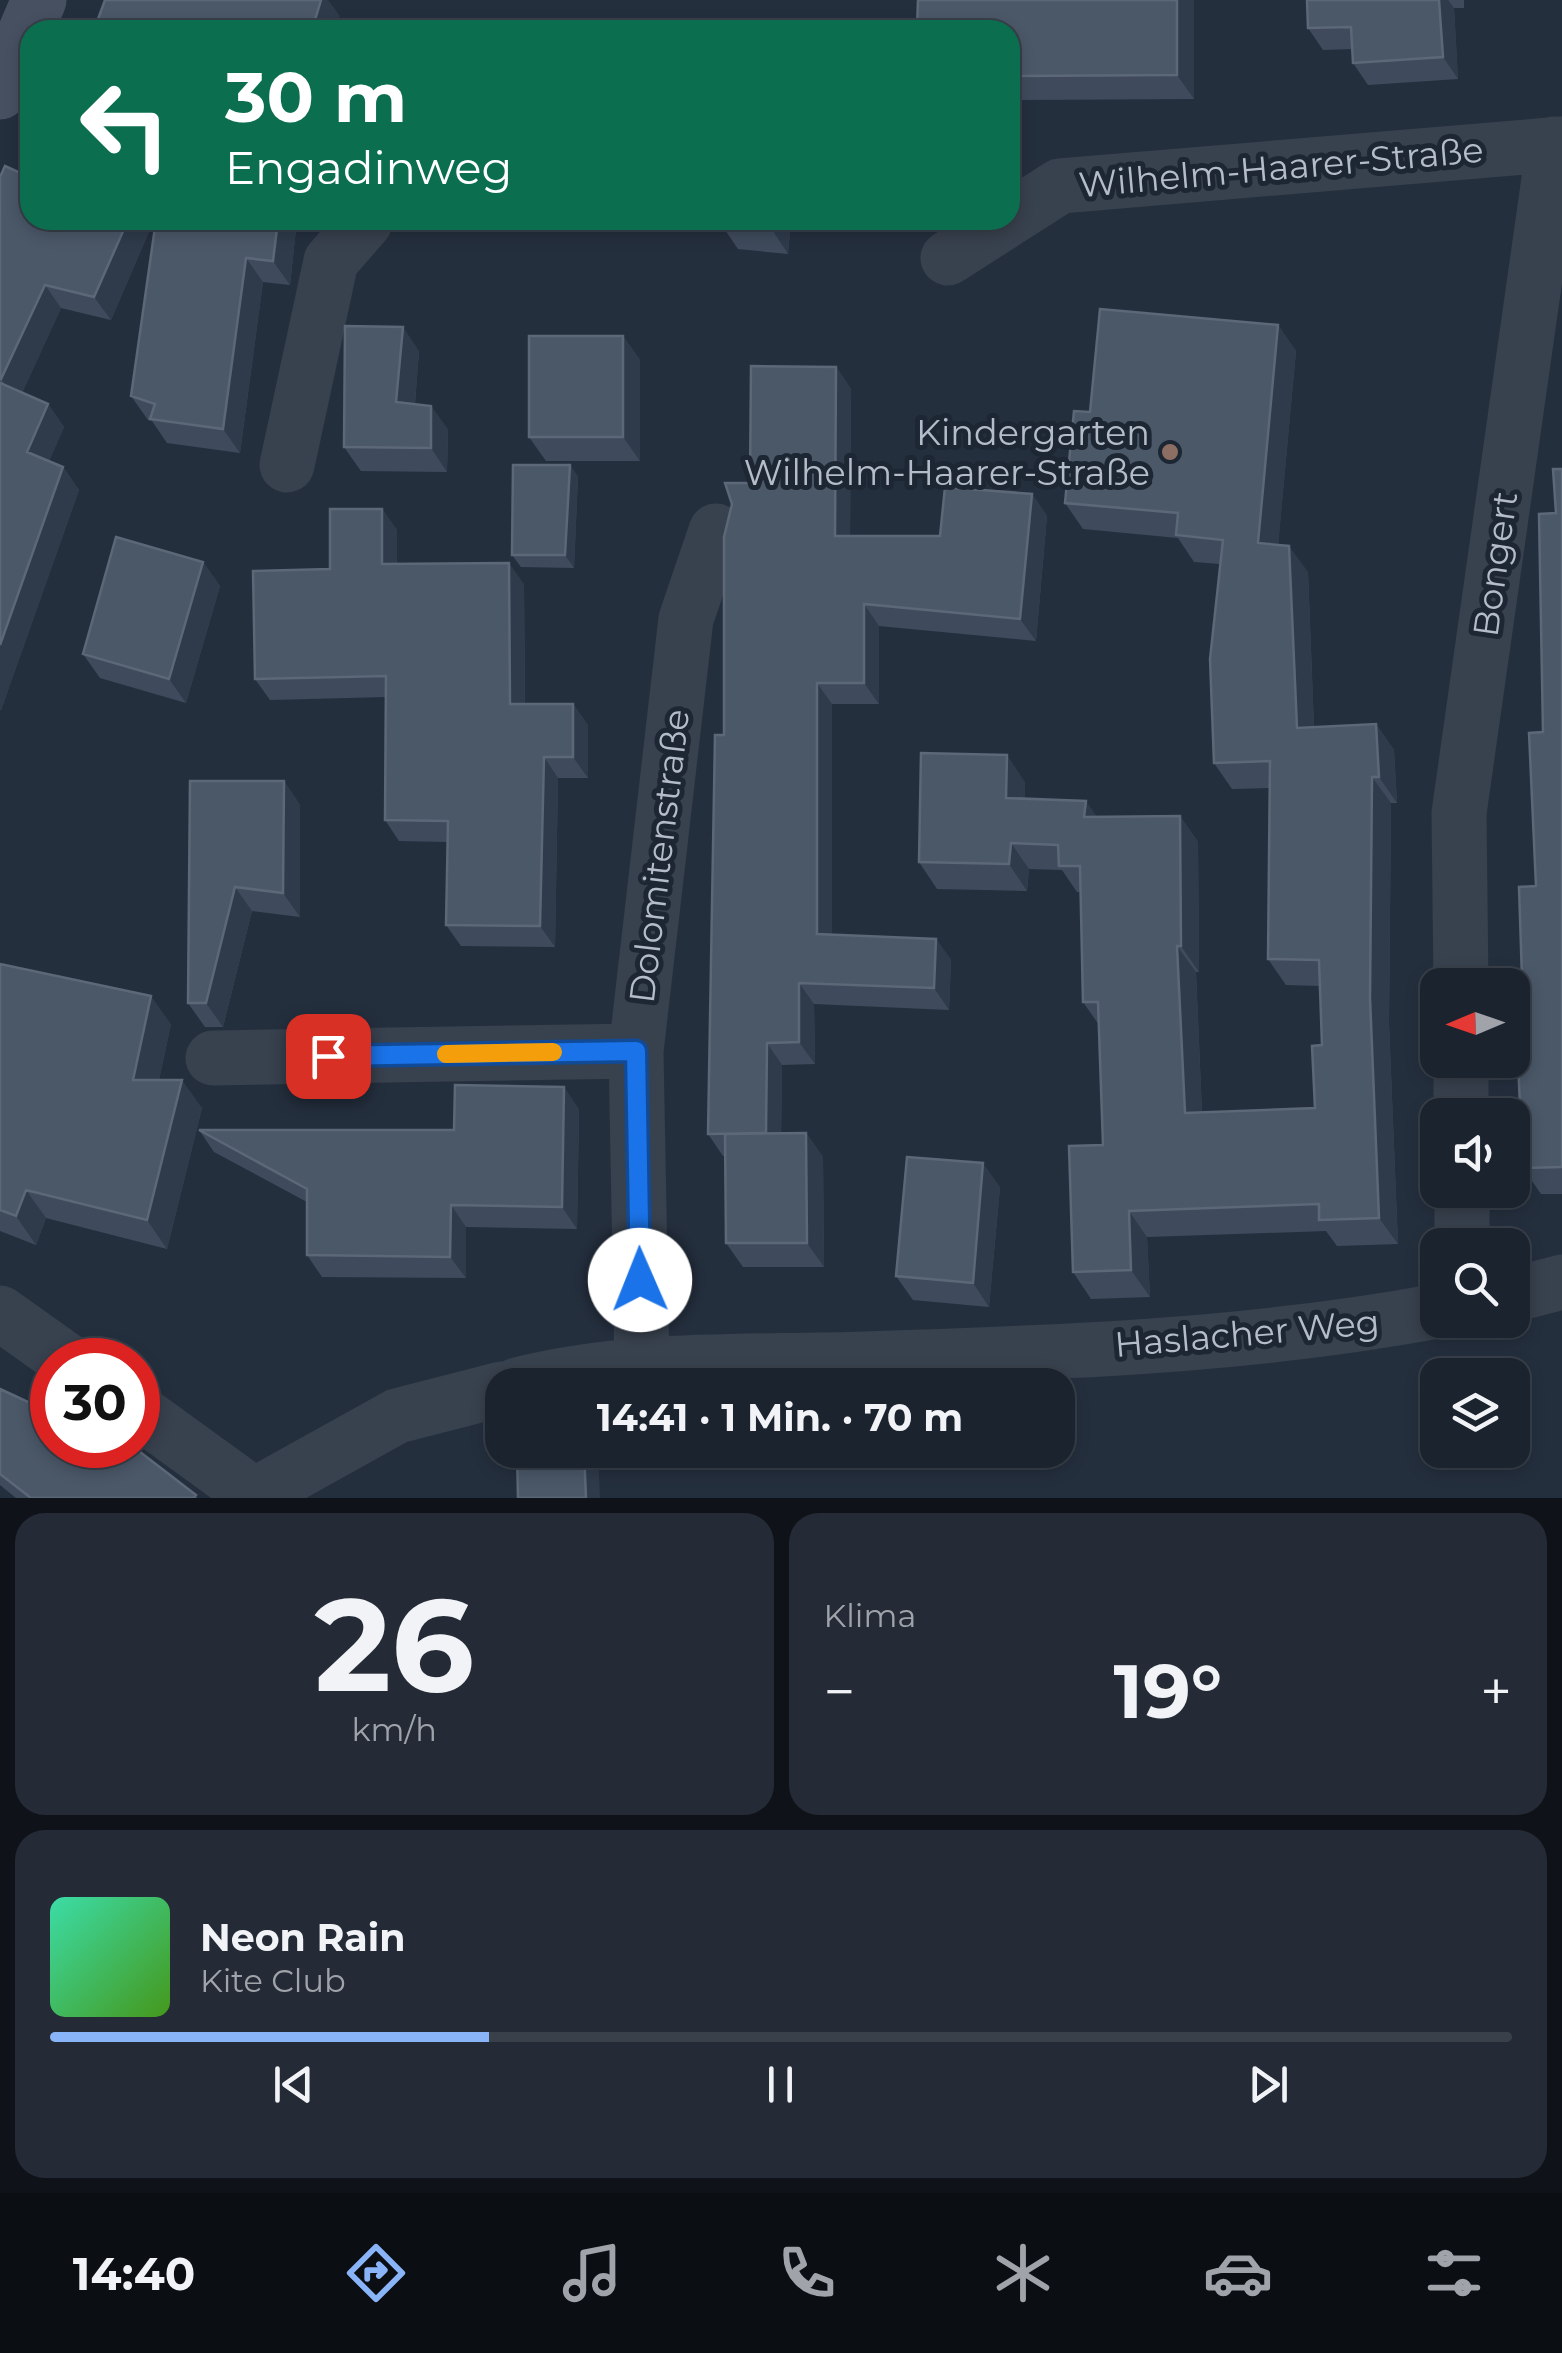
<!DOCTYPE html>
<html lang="de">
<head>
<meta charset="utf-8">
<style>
	:root { --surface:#1b232e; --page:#242b36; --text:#f1f3f6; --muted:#a0a4aa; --line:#39404a; --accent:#8ab4f8 }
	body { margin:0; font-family:Montserrat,sans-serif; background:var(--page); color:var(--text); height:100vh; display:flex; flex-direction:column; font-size:38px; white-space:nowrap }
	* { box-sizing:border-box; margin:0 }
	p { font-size:32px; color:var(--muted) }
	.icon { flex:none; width:55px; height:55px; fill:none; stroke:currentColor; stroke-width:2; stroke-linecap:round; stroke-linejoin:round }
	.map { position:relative; height:1498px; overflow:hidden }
	.side { display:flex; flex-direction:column; gap:15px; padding:15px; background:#0f1319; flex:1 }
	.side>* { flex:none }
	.banner { position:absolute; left:20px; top:20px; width:1000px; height:210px; border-radius:30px; box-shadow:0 5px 15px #0003,0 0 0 2px var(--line); background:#0b6e4f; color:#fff; overflow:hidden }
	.needle { width:65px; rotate:268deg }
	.buttons { position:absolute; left:1420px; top:968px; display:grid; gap:20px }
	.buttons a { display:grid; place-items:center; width:110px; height:110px; border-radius:20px; background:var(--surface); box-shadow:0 5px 15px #0003,0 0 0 2px var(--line); font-size:50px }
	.speed { position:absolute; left:30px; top:1338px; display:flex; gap:20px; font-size:50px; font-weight:700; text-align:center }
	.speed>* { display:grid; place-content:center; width:130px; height:130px; border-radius:50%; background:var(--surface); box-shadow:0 5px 15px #0003,0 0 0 2px var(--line); line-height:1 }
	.speed .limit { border:15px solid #d22; background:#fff; color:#111 }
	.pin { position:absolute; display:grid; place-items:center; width:85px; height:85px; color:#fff; margin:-42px; border-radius:20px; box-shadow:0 5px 15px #0006 }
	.me { position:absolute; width:110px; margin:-55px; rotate:359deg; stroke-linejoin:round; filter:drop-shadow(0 0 8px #0008) }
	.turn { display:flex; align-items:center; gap:35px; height:210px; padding:0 40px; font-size:45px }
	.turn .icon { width:130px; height:130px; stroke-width:2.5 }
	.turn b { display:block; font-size:70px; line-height:85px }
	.big { font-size:75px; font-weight:700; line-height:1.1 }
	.side .card { flex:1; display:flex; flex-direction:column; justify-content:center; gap:15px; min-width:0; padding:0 35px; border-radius:30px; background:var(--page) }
	.side .dial { align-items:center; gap:0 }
	.dial b { font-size:130px; line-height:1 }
	.song { display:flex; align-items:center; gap:30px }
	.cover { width:120px; height:120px; border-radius:15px; background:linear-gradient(135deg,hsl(160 70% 55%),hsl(100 70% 35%)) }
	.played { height:10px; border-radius:5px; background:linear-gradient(90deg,var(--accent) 30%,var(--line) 30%) }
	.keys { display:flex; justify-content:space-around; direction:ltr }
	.heat { display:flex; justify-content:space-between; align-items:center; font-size:55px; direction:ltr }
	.side .tiles { flex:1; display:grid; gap:15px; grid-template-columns:1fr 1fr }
	.card:last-child { grid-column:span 2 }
	.trip { position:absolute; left:485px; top:1368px; width:590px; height:100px; border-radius:30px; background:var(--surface); box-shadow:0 5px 15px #0003,0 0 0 2px var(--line); font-weight:700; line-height:100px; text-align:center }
	.tab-bar { display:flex; height:160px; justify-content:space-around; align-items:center; background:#0b0e12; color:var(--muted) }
	.tab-bar .icon { width:70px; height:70px }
	.tab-bar .selected { color:var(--accent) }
	.tab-bar b { font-size:45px; color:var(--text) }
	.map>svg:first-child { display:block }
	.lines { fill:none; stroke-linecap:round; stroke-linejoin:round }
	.minor { stroke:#38414e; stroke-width:55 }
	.secondary { stroke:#465061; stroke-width:55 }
	.wall { fill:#3f4b5c }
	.shaded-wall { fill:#2f3b4b }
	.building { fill:#4b5868; stroke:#5c6777; stroke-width:2.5 }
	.route-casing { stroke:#114b97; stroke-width:25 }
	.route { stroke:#1a73e8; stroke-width:18 }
	.slow { stroke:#f59e0b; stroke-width:18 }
	.education-dot { fill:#8d6e63; stroke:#1d2633; stroke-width:4 }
	.labels { text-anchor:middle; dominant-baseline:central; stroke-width:10; stroke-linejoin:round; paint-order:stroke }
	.street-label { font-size:35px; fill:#b4bcc9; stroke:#1d2633 }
	.poi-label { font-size:35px; fill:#b4bcc9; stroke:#1d2633; text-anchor:end }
</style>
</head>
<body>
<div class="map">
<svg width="1562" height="1498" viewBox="0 0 1562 1498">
	<rect width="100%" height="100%" fill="#242f3e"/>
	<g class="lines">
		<!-- minor -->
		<path class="minor" d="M1010,218L1060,186L1562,144
			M948,258L1007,220
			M287,465L331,261L365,222L362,220
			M1461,985L1459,813L1554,144
			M213,1058L636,1051
			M1461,1060V1115
			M1462,1190V1245
			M1512,1295L1562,1282
			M0,1313L66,1360
			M642,1367L636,1051L686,619L716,531
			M517,1385C629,1356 750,1363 864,1359C1056,1353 1249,1346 1438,1311
			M138,1411L258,1498
			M255,1495L397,1416L502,1389"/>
		<!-- secondary -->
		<path class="secondary" d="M0,92L39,0"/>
	</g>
	<!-- wall -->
	<path class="wall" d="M1194,0V99L1018,100L1017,116H1010V30Z
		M1307,0H1464V8H1454L1458,79L1368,85L1353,63L1352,49L1323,50L1308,28Z
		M27,176L154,220L111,320L61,308L22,393L48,404L64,427L49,461L63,467L79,490L1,710L0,709V177Z
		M156,220H297L290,285L263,282L240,453L167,443L152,421L148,420L131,396Z
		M791,220L788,254L738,249L723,227Z
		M1278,325L1296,351L1278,545L1308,572L1314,727L1376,724L1394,750L1397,803H1391L1389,1024L1398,1244L1337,1246L1326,1231L1147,1237L1150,1297L1091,1299L1073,1272L1103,1145L1099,1025L1083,1002L1081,892H1077L1062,870L1029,869L1027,891L937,889L919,862L1025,782V799L1097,817L1180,816L1198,842L1199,972H1196L1202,1112L1315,1108L1322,1045L1320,986L1286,985L1268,959L1270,788L1232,789L1214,763L1220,564L1194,562L1178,538L1083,529L1065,503L1090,412Z
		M623,336L640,360V461H546L529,437Z
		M419,351L415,404L431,406L448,430L447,472L361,471L344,447Z
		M836,367L851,389L850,536H940L1032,494L1047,516L1036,641L879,626V704H832V935L936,939L951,960L949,1010L814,1004L815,1064L782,1065L781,1134L806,1133L823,1157L824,1267H743L726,1243L725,1156H723L708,1134L724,735L750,483Z
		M570,465L578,477L574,568L521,567L512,555Z
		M1562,469V1194H1541L1523,1168L1522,978L1536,886L1543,732L1556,513Z
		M382,509L397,530V564L524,584L525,704H573L588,725V778H558L555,947L461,946L446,925L448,842L399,841L385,820L386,697L270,700L255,679L330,569Z
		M203,562L220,586L186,703L100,678L83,654Z
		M190,781H284L300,805V917L252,911L223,1027H205L188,1003Z
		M0,964L171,1024L159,1080L202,1108L167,1249L46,1218L36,1245L0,1231Z
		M579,1109L577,1229L466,1227V1278L322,1277L307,1255V1202L214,1152L199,1130H454Z
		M1000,1187L989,1307L913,1300L896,1276Z
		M0,1389L198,1498H16L0,1485Z"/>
	<!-- shaded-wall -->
	<path class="shaded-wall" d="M321,0H328L340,16L335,30H312Z
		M1177,0H1194V99L1177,75Z
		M1439,0H1448L1454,8L1458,79L1443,57Z
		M1010,89L1018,100L1017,116L1010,106Z
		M128,220H154L111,320L94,297Z
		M278,220H297L290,285L273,261Z
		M773,220H791L788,254L773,231Z
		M246,258L263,282L240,453L223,429Z
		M45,285L61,308L18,402L1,379Z
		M1278,325L1296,351L1276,569L1258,543Z
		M403,327L419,351L413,426L396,402Z
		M623,336L640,360V461L623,437Z
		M836,367L851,389L850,557L835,536Z
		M48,404L64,427L43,475L27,452Z
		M431,406L448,430L447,472L431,448Z
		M570,465L578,477L574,568L565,555Z
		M63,467L79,490L1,710L0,708V645Z
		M1032,494L1047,516L1036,641L1020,619Z
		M382,509L397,530V585L382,564Z
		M1289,546L1308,572L1315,755L1297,728Z
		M203,562L220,586L186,703L169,679Z
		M509,563L524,584L525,725L510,704Z
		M864,604L879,626V704L864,683Z
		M817,683L832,704V956L817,934Z
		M573,704L588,725V778L573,757Z
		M1376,724L1394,750L1397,803L1379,777Z
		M1007,755L1025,782V824L1006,798Z
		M544,757L558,778L555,947L540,926Z
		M1372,777L1391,803L1389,1024L1398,1244L1379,1218L1370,998Z
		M284,781L300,805V917L283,893Z
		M1086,801L1104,827L1084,817Z
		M1180,816L1198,842L1199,972L1181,946Z
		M1011,843L1029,869L1027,891L1009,864Z
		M235,887L252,911L223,1027L206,1003Z
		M936,939L951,960L949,1010L934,988Z
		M1177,946L1196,972L1203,1139L1185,1113Z
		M799,983L814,1004L815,1064L799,1042Z
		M151,996L171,1024L153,1108L133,1080Z
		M767,1043L782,1065L781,1155L766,1133Z
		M182,1080L202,1108L167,1249L147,1220Z
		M564,1087L579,1109L577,1229L562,1207Z
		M806,1133L823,1157L824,1267L807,1243Z
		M983,1163L1000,1187L989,1307L973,1283Z
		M26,1190L46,1218L36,1245L16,1216Z
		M451,1205L466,1227V1278L450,1257Z
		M1129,1211L1147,1237L1150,1297L1131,1270Z
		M584,1450H596L598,1453L600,1498H586Z"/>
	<!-- building -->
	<path class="building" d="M105,0H321L312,30H94Z
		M918,0H1177V75L1010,76V30H917Z
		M1307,0H1439L1443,57L1353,63L1351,27L1308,28Z
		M30,160V220H128L94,297L45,285L1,379L0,378V177L5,166L27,176Z
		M156,220H278L273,261L246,258L223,429L150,419L155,404L131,396Z
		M723,220H773V231L723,227Z
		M1100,309L1278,325L1258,543L1289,546L1297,728L1376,724L1379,777H1372L1370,998L1379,1218L1319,1220V1204L1129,1211L1131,1270L1073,1272L1069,1146L1103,1145L1098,1002H1083L1080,866H1059L1058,845L1011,843L1009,864L919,862L921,753L1007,755L1006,798L1086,801L1084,817L1180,816L1181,946H1177L1185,1113L1315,1108L1312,1046L1322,1045L1319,960L1268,959L1270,761L1214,763L1210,659L1223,540L1176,535L1178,513L1065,503L1074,411L1090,412Z
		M345,326L403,327L396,402L431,406V448L344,447Z
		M529,336H623V437H529Z
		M751,366L836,367L835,536H940L945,487L1032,494L1020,619L864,604V683H817V934L936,939L934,988L799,983V1042L767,1043L766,1133L708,1134L715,735H724V537L732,504L725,483H750Z
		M0,383L48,404L27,452L63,467L0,645Z
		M513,465H570L565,555H512Z
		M1553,469H1562V1167L1523,1168L1514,979L1522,978L1519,887L1536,886L1529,733L1543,732L1539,514L1556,513Z
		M330,509H382V564L509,563L510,704H573V757H544L540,926L446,925L448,821L385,820L386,676L255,679L253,571L330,569Z
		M116,537L203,562L169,679L83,654Z
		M190,781H284L283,893L235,887L206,1003H188Z
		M0,964L151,996L133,1080H182L147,1220L26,1190L16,1216L0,1210Z
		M455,1085L564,1087L562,1207L451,1205L450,1257L307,1255V1189L199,1130H454Z
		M806,1133L807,1243H726L725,1134Z
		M907,1157L983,1163L973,1283L896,1276Z
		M0,1389L52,1413V1445H131L196,1495L194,1498H31L0,1474Z
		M517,1450H584L586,1498H518Z"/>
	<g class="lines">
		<!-- route casing -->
		<g class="route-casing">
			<path id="route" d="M328,1056L636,1051L640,1280"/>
		</g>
		<!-- route -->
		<use href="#route" class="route"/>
		<!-- slow -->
		<path class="slow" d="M446,1054L553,1052"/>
	</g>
	<!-- markers -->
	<circle class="education-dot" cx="1170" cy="452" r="10"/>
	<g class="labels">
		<!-- street labels -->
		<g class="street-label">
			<text transform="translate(1281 167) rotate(-5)">Wilhelm-Haarer-Straße</text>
			<text transform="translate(1495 564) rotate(-82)">Bongert</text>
			<text transform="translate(659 856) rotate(-83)">Dolomitenstraße</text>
			<text transform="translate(1247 1333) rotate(-5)">Haslacher Weg</text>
		</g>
		<!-- poi labels -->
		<g class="poi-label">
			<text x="1150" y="432">Kindergarten<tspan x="1150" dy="40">Wilhelm-Haarer-Straße</tspan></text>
		</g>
	</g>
</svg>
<div class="buttons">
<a><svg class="needle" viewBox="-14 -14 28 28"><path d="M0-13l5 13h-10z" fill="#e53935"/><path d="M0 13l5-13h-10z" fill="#a0a4aa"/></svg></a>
<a><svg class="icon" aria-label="sound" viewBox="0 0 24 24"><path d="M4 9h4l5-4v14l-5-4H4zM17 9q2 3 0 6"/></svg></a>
<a><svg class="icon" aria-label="search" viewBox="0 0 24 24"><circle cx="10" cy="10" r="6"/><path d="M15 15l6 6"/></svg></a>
<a><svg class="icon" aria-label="layers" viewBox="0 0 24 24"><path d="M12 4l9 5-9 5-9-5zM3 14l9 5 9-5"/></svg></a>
</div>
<div class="speed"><div class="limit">30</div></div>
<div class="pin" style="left:328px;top:1056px;background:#d93025"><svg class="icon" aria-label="arrive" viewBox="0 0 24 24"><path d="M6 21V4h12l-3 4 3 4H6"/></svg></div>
<svg class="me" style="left:640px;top:1280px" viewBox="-20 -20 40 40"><circle r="19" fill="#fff"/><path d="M0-13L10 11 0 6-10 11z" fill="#1a73e8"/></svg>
<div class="trip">14:41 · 1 Min. · 70 m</div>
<div class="banner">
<div class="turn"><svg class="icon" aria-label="left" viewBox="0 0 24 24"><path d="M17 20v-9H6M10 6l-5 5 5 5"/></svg><div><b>30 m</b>Engadinweg</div></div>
</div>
</div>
<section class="side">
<div class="tiles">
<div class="card dial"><b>26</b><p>km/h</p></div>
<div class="card"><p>Klima</p>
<div class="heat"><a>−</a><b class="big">19°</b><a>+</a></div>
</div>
<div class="card">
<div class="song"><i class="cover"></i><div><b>Neon Rain</b><p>Kite Club</p></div></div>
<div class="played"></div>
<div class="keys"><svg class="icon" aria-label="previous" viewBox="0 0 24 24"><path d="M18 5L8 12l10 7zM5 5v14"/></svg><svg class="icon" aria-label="pause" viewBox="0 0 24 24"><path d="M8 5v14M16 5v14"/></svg><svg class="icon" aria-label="next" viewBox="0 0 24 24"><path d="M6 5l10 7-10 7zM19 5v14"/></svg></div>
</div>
</div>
</section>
<nav class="tab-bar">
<b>14:40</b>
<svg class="icon selected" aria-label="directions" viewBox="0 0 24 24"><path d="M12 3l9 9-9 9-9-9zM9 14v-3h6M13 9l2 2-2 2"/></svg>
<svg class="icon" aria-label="music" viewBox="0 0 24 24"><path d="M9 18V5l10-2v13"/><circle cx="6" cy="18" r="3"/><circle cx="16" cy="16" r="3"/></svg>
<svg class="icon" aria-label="phone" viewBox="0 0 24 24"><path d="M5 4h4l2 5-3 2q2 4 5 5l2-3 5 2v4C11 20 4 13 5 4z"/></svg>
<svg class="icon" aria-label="climate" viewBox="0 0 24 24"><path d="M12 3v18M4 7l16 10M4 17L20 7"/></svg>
<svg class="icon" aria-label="car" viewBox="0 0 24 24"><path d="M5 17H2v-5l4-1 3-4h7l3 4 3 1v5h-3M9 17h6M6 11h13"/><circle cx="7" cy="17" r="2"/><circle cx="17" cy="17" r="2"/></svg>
<svg class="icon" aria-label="filters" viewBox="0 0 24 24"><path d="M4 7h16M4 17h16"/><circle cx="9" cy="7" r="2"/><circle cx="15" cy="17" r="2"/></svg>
</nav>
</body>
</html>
